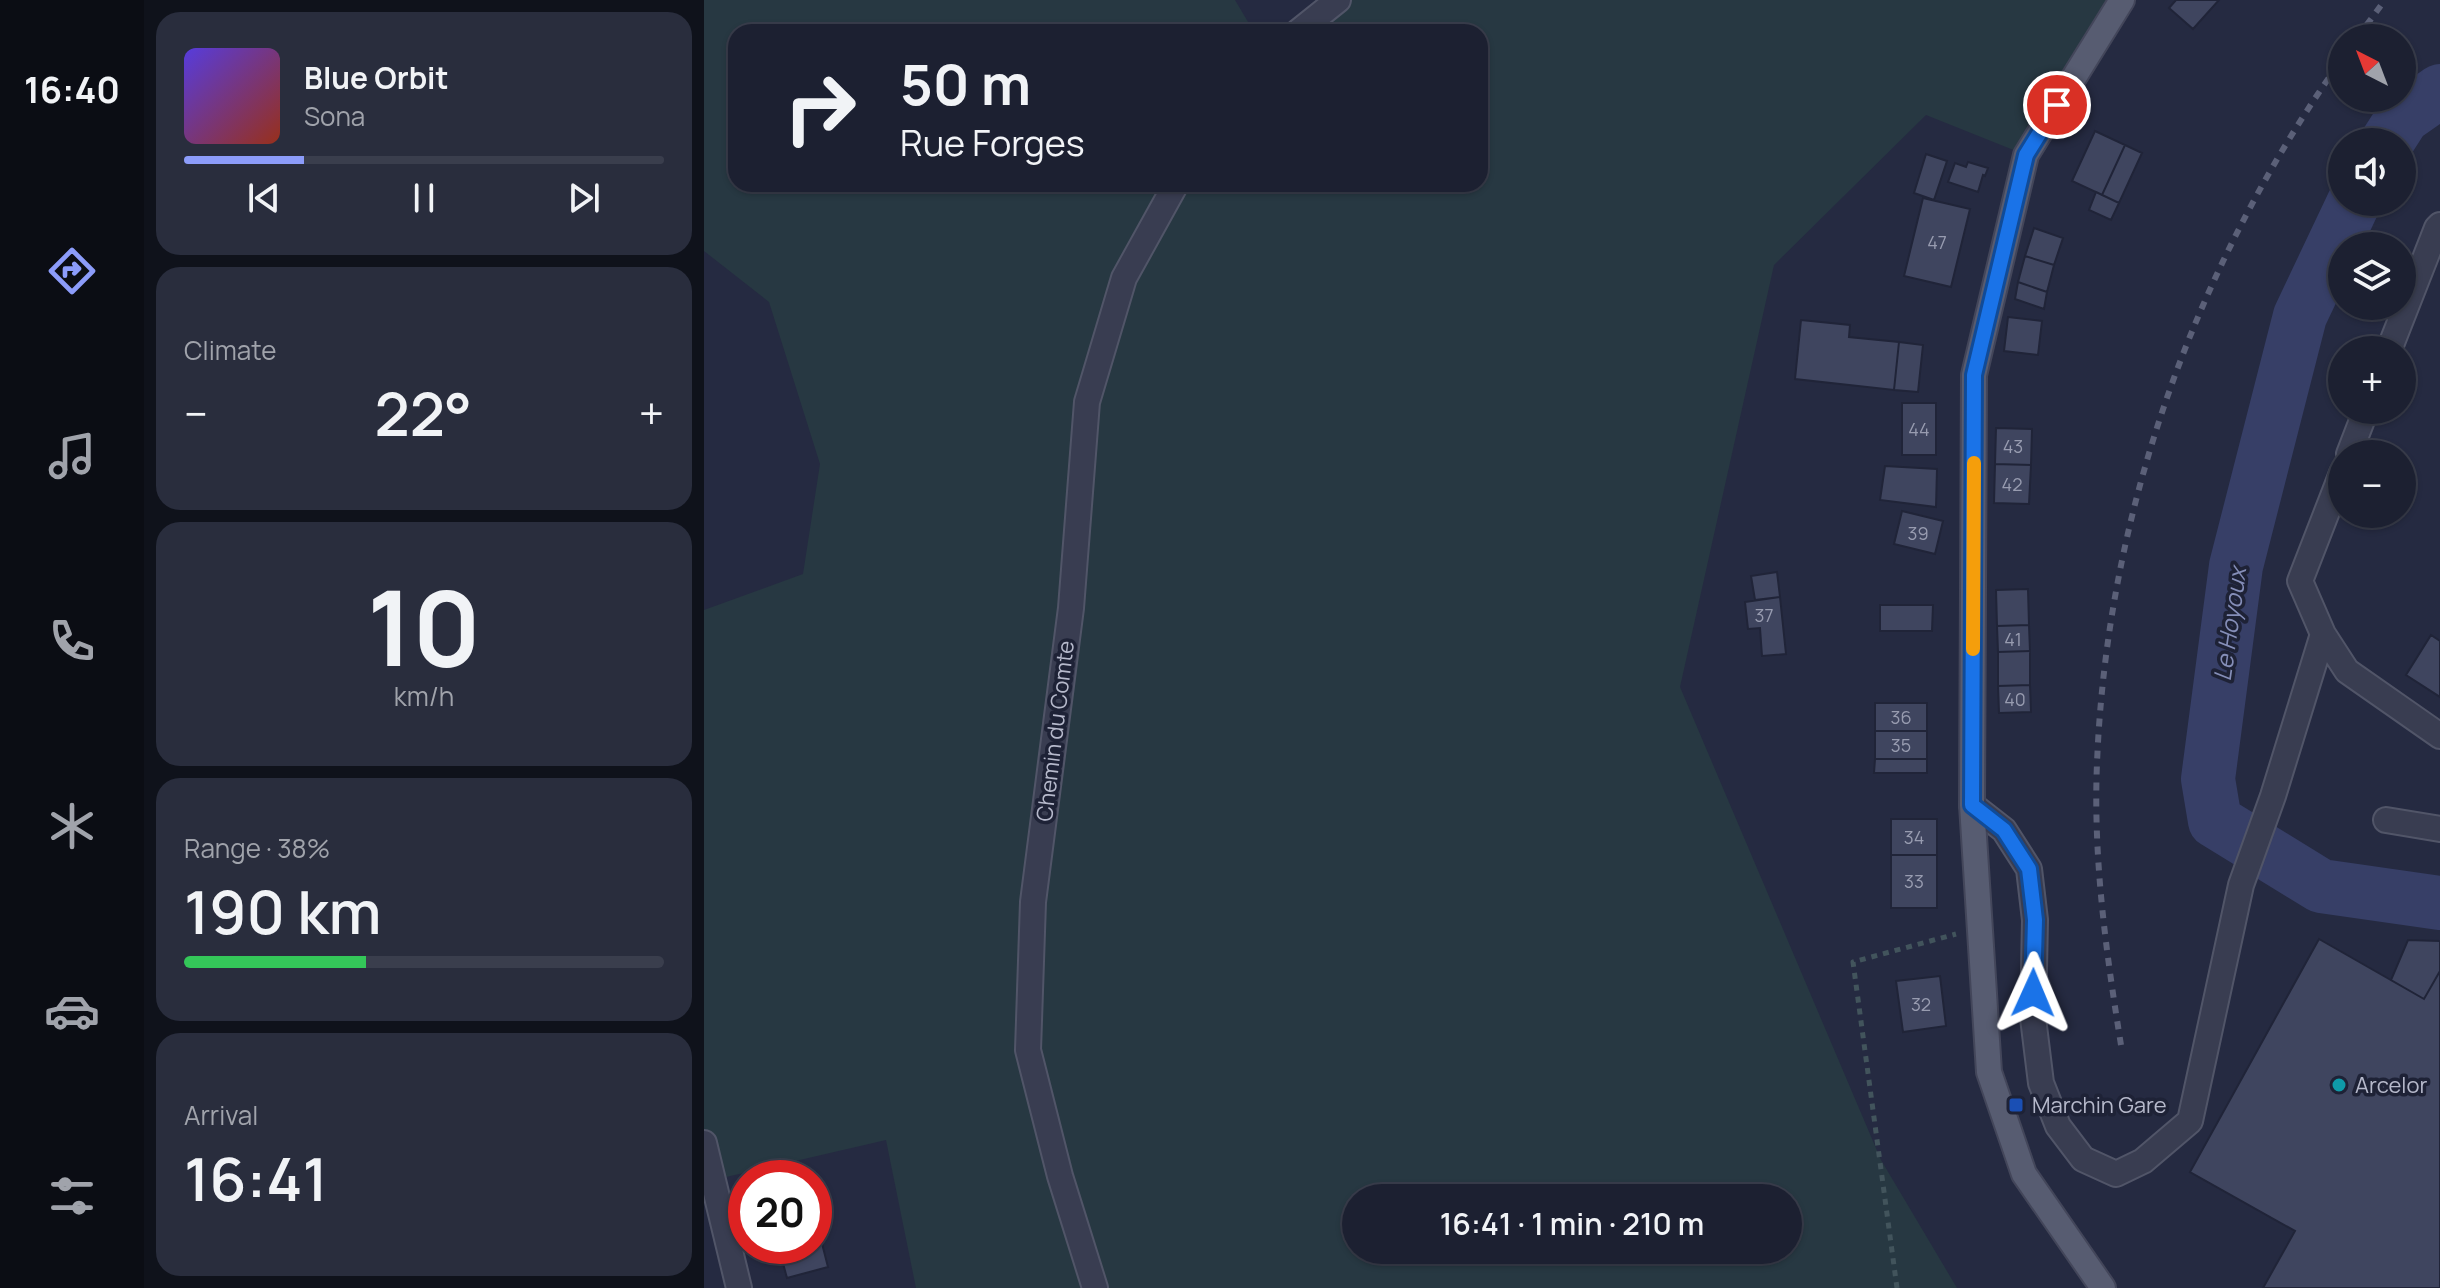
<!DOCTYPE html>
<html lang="en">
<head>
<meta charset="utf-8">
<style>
	:root { --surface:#1c2031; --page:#292d3d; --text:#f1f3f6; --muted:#a0a3ab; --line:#3a3e4d; --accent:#8c9cfa }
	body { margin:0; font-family:Manrope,sans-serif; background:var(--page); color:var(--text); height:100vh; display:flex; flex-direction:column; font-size:30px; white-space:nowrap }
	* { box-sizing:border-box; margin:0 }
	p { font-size:26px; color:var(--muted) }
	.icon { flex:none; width:44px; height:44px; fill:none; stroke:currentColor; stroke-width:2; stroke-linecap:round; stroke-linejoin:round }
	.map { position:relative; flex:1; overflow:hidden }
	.side { display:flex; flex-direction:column; gap:12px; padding:12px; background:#0f121b; width:560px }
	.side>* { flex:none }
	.hud { position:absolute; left:24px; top:24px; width:760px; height:168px; border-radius:24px; box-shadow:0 2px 6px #0004,0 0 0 2px var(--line); background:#1c2031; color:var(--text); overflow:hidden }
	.needle { width:52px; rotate:318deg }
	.controls { position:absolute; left:1624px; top:24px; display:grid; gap:16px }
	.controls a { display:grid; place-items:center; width:88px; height:88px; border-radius:50%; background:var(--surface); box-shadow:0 2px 6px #0004,0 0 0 2px var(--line); font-size:40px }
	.speed { position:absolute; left:24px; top:1160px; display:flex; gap:16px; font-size:40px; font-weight:700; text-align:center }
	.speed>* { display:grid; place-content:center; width:104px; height:104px; border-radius:50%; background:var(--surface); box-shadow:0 2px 6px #0004,0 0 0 2px var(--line); line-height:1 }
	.speed .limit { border:12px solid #d22; background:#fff; color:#111 }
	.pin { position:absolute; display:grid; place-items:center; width:68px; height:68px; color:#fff; margin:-34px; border:4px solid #fff; border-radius:50%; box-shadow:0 2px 8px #0007 }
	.me { position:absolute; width:88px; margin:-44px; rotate:1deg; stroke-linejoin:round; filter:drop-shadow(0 0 6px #0008) }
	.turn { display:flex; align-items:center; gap:28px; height:168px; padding:0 40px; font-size:36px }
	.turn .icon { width:104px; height:104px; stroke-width:2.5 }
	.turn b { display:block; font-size:56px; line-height:68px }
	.big { font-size:60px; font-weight:600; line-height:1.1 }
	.side .tile { flex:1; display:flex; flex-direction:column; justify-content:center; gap:12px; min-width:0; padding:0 28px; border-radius:24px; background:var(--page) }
	.side .dial { align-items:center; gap:0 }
	.dial b { font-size:104px; line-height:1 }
	.song { display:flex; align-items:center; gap:24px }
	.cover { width:96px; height:96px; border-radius:12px; background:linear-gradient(135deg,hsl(250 70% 55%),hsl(10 70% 35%)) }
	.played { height:8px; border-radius:4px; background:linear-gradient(90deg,var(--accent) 25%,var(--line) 25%) }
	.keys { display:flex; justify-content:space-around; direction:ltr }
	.heat { display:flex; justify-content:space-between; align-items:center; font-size:44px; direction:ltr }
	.charge { height:12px; border-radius:6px; background:linear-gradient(90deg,#34c759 38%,var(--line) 0) }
	.trip { position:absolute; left:638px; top:1184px; width:460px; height:80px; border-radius:40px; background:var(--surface); box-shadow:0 2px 6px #0004,0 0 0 2px var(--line); font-weight:600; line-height:80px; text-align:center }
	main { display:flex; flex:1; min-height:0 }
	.tabs { display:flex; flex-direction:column; width:144px; justify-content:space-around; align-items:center; background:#0b0d14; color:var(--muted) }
	.tabs .icon { width:56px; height:56px }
	.tabs .active { color:var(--accent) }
	.tabs b { font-size:36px; color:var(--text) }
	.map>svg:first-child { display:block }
	.green { fill:#273842; fill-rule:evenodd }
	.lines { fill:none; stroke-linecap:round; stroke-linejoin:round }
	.river { stroke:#373f67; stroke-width:54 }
	.building { fill:#3f455f; stroke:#202438; stroke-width:2 }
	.minor-casing { stroke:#515568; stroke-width:28 }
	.major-casing { stroke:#43465a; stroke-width:28 }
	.path { stroke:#42545c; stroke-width:5; stroke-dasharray:6 6; stroke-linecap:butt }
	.minor { stroke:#393d51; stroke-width:24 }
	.major { stroke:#575c71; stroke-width:24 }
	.rail { stroke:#5b6078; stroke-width:6; stroke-dasharray:8 8; stroke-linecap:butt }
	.route-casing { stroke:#114b97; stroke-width:20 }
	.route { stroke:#1a73e8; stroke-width:14 }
	.slow { stroke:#f59e0b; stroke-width:14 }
	.culture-dot { fill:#0f9aa8; stroke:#1e2236; stroke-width:3 }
	.transit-dot { fill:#1a4fb4; stroke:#1e2236; stroke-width:3 }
	.labels { text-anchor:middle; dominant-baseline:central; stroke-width:7; stroke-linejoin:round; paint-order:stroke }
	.number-label { font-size:18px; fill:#989cb0 }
	.street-label { font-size:22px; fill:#b6b9cb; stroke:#1e2236 }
	.poi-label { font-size:22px; fill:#b6b9cb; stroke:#1e2236; text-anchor:start }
	.water-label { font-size:24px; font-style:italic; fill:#858eb8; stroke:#1e2236 }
</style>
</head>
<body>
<main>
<nav class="tabs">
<b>16:40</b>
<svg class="icon active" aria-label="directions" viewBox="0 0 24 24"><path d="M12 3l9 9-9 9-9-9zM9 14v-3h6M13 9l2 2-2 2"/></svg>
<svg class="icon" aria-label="music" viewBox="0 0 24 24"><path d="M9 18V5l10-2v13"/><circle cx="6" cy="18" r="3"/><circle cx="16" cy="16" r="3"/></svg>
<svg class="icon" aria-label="phone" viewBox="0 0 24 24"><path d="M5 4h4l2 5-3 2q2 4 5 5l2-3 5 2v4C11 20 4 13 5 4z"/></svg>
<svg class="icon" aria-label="climate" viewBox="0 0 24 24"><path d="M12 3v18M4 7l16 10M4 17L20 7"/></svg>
<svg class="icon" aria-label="car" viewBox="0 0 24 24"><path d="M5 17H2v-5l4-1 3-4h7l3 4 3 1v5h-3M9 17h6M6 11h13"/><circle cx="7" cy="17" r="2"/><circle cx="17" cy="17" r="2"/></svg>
<svg class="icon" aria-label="filters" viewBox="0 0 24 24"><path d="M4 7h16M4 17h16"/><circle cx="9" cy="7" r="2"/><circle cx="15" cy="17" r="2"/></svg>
</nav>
<section class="side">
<div class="tile">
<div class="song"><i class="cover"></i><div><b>Blue Orbit</b><p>Sona</p></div></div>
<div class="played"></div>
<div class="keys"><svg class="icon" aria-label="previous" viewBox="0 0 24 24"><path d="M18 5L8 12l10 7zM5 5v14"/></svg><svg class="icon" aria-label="pause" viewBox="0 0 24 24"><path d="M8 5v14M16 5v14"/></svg><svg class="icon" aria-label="next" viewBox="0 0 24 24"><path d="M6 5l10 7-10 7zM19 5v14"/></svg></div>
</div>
<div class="tile"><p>Climate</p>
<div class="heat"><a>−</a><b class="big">22°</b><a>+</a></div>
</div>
<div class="tile dial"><b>10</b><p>km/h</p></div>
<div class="tile"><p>Range · 38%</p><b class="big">190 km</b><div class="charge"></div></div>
<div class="tile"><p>Arrival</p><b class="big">16:41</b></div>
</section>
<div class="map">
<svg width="1736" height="1288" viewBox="0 0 1736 1288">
	<rect width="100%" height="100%" fill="#252a41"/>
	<!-- green -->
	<path class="green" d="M0,0H531L550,32H32V184H776V32H594L634,0H1418L1322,155L1222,115L1070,265L976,687L1177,1160L1253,1288H212L182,1140L9,1180L0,1143V610L99,574L116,464L65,302L0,251ZM652,1198H1084V1250H652Z"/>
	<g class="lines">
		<!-- river -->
		<path class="river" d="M1683,142L1699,117L1736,91
			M1650,202L1596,316L1532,566L1504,779L1511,821L1617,886L1736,903"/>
	</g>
	<!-- building -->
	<path class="building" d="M1472,0H1515L1489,29L1465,8Z
		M1391,131L1421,145L1398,195L1368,181Z
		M1421,145L1438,153L1415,203L1398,195Z
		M1222,154L1243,161L1230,200L1210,193Z
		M1264,162L1284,168L1281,176L1279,175L1274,192L1244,182L1251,163L1262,167Z
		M1392,192L1415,203L1407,220L1385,210Z
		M1219,198L1266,209L1247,287L1200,276Z
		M1330,228L1359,238L1350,265L1321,256Z
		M1321,256L1350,265L1343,292L1314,282Z
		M1314,282L1343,292L1340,309L1311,299Z
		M1304,317L1338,321L1334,355L1300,351Z
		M1097,320L1146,325L1145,337L1195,342L1190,390L1091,379Z
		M1195,342L1219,345L1214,392L1190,390Z
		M1198,403H1232V455H1198Z
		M1292,428L1328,429L1327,465L1291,464Z
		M1291,464L1327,465L1325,504L1290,503Z
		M1181,466L1233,469L1232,507L1176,500Z
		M1198,511L1239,521L1231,554L1190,544Z
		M1073,572L1076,597L1051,600L1047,576Z
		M1324,589L1325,625L1293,626L1292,590Z
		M1076,597L1082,654L1058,656L1056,628L1044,629L1041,602Z
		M1176,605H1229L1228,631H1176Z
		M1325,625L1326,651L1294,652L1293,626Z
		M1727,635L1736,641V697L1702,675Z
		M1326,651V685L1294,686V652Z
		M1326,685L1327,712L1295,713L1294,686Z
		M1171,703H1223V731H1171Z
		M1171,731H1223V759H1171Z
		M1171,759H1223V773H1170Z
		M1187,819H1233V855H1187Z
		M1187,855H1233V908H1187Z
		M1615,939L1720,999L1736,971V1288H1559L1591,1231L1486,1172Z
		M1704,940L1736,941V971L1720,999L1687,980Z
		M1236,976L1242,1026L1199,1032L1192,981Z
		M110,1212L124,1267L83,1278L75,1249L58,1253L56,1246H110Z"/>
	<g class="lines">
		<!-- minor casing -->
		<g class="minor-casing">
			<path id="minor" d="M594,32L634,0
				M1685,350L1733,228L1736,225
				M1645,454L1662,410
				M1619,634L1643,671L1736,736
				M1268,805L1300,830L1325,869L1331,920L1329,1018L1337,1083L1354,1126L1379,1159L1412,1174L1439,1161L1486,1121L1537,885L1569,796L1619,634L1596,581L1638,473
				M1682,820L1736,829
				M0,1143L35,1288
				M391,1288L356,1176L324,1050L329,902L367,608L383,402L420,278L472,184"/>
		</g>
		<!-- major casing -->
		<g class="major-casing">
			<path id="major" d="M1399,1288L1320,1174L1285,1072L1268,805L1270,375L1322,155L1418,0"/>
		</g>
		<!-- path -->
		<path class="path" d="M1193,1288L1149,962L1252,934"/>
		<!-- minor -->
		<use href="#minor" class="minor"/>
		<!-- major -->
		<use href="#major" class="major"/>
		<!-- rail -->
		<path class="rail" d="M1653,38L1681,0
			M1417,1045C1402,952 1389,858 1393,763C1403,511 1492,264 1638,59"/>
	</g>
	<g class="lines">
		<!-- route casing -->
		<g class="route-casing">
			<path id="route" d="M1329,993L1331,920L1325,869L1300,830L1268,805L1270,375L1322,155L1353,105"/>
		</g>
		<!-- route -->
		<use href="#route" class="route"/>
		<!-- slow -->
		<path class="slow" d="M1269,649L1270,463"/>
	</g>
	<!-- markers -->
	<circle class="culture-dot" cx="1635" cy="1085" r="8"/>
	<rect class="transit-dot" x="1304" y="1097" width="16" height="16" rx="4"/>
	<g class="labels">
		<!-- number labels -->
		<g class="number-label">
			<text x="1233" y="242">47</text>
			<text x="1215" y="429">44</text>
			<text x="1309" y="446">43</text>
			<text x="1308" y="484">42</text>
			<text x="1214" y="533">39</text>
			<text x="1060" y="615">37</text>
			<text x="1309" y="639">41</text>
			<text x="1311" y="699">40</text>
			<text x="1197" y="717">36</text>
			<text x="1197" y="745">35</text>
			<text x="1210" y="837">34</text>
			<text x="1210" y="881">33</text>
			<text x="1217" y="1004">32</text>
		</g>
		<!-- street labels -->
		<g class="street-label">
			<text transform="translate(351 731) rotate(-83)">Chemin du Comte</text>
		</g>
		<!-- poi labels -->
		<g class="poi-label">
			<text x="1651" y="1085">Arcelor</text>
			<text x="1328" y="1105">Marchin Gare</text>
		</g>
		<!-- water labels -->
		<g class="water-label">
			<text transform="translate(1525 624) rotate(-82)">Le Hoyoux</text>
		</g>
	</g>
</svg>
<div class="controls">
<a><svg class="needle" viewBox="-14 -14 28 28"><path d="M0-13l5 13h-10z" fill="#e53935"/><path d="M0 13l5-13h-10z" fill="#a0a3ab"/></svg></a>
<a><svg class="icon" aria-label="sound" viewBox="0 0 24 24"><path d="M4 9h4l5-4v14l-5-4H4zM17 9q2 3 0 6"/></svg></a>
<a><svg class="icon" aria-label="layers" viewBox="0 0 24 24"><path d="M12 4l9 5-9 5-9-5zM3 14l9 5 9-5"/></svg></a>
<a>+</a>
<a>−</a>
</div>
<div class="speed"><div class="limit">20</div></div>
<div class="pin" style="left:1353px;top:105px;background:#d93025"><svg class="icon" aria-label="arrive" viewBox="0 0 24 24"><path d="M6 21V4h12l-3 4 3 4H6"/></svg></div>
<svg class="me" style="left:1329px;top:993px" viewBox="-20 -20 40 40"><path d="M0-17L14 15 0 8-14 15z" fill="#1a73e8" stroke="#fff" stroke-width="4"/></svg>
<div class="trip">16:41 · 1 min · 210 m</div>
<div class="hud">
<div class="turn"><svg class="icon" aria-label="right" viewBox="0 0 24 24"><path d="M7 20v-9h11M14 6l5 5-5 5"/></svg><div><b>50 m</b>Rue Forges</div></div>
</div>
</div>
</main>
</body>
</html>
